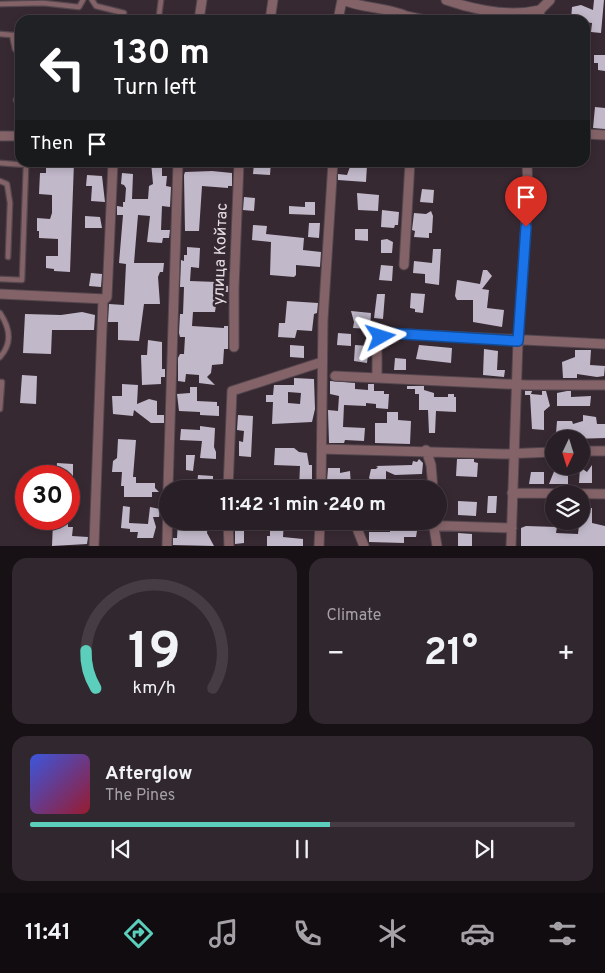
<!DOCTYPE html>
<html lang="en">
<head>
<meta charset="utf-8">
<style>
	:root { --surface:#291f26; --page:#31272e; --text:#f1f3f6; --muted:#a5a2a7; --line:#453d43; --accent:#5bcebc }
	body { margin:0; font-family:Overpass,sans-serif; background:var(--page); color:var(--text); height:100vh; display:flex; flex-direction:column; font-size:19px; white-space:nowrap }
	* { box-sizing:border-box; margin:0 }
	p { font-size:16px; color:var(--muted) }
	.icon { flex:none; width:28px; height:28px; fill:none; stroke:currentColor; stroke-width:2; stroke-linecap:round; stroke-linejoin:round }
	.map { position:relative; height:546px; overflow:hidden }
	.drawer { display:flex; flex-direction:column; gap:12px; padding:12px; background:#171115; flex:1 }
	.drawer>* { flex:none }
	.banner { position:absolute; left:15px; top:15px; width:575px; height:152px; border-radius:15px; box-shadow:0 2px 8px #0003,0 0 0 1px var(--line); background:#202124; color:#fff; overflow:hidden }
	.needle { width:32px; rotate:184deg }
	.buttons { position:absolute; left:545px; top:430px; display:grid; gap:10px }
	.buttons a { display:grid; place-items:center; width:45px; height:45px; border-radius:50%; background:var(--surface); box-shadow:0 2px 8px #0003,0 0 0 1px var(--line); font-size:25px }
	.speed { position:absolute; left:15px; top:465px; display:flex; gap:10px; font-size:25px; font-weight:700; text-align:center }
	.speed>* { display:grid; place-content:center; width:65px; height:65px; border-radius:50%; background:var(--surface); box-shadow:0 2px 8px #0003,0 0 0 1px var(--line); line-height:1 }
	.speed .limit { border:8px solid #d22; background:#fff; color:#111 }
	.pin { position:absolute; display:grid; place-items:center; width:42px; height:42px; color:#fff; margin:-51px -21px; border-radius:50% 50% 50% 0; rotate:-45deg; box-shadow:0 0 5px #0007 }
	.pin .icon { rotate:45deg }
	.me { position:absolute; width:55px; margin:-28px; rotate:84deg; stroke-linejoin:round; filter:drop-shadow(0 0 4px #0008) }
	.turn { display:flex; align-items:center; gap:18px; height:105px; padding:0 15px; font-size:22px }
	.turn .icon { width:65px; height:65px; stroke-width:2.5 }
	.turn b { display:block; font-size:35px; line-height:42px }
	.then { display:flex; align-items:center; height:48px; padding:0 15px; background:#0003; gap:10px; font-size:19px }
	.big { font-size:38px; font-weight:700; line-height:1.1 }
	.drawer .widget { flex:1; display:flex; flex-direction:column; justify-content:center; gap:8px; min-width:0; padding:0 18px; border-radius:15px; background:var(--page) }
	.drawer .dial { align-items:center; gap:0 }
	.dial svg { height:130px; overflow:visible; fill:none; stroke:var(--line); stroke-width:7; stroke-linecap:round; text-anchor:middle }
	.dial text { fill:var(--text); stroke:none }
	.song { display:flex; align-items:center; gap:15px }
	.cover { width:60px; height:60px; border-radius:8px; background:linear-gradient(135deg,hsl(230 70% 55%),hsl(350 70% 35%)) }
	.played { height:5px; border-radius:2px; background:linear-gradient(90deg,var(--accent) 55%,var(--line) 55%) }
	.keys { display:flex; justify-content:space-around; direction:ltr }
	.heat { display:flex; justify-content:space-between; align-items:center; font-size:28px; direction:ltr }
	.drawer .tiles { flex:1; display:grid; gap:12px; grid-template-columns:1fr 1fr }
	.widget:last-child { grid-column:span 2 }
	.trip { position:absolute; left:159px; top:480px; width:288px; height:50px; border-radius:25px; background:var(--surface); box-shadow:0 2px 8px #0003,0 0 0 1px var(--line); font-weight:700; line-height:50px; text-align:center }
	.menu { display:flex; height:80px; justify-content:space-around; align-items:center; background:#100c0f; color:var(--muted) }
	.menu .icon { width:35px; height:35px }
	.menu .on { color:var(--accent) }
	.menu b { font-size:22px; color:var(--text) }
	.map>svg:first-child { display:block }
	.building { fill:#c1b9ca; fill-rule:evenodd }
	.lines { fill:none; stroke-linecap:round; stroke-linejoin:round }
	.lane-casing { stroke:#53464e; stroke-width:7 }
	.street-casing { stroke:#53464e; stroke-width:11 }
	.lane { stroke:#846368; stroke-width:4.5 }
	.street { stroke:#846368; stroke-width:9 }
	.route-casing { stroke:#114b97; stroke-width:12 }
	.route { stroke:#1a73e8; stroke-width:9 }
	.labels { text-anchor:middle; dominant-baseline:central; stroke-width:5; stroke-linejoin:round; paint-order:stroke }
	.street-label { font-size:16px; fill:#e7dee4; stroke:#372932 }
</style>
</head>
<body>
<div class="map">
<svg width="605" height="546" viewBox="0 0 605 546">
	<rect width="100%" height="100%" fill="#372932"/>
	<!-- building -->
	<path class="building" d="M594,0H604L601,33L591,32L592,23L585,22V20H571L572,7L581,5L593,10Z
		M594,55H605V71L598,70V63H594Z
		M595,107L605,108V129L593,128Z
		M46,162H74L70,272L54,271V269L46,268V256H58V239L39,238V231H37V218L50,219L52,213V195L39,194L40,173H46Z
		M151,162H162V176H167L166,186L171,187L170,207L162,206L161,230H170L169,238H163L162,243L147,242L150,216L138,215L134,263H164L163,272H160L158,277L160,304H144L139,341L118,340V322H108L109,304L124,305L126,264L119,263L123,215H117V206L123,207V202H125L126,188L124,185L121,184L122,173L133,174L132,199H148L149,186L153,184Z
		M271,162L270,175L253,174L254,163Z
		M357,162L367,165L366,182L338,180V174L347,175L351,164Z
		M212,171L232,173V186H228V188L202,186L199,231H185L184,175L185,172Z
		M87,175L102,176L105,202L91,201L92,186H86Z
		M422,189L434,190L433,203L420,202Z
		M357,193L379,195L378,211L358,210Z
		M244,197L255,198L254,211L243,210Z
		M305,202H315V215L289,214V206L305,207Z
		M382,210L399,212L398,225H395L394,228L381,227Z
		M431,211L433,216L432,233H429V238L414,237L415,231L412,230L414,213L426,214Z
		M85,216L100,217L102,228H85Z
		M309,223H320L319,238L308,237Z
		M253,225L267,226L266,234L304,238L303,250L321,252L320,267L296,265V275L294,277L270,275L271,242L252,240Z
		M355,229H368V241L355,240Z
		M387,239L393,242L392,253H381V240Z
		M187,247L200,248L199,268L191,267L190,281L217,282L219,285L228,286V292H220L219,305H216L215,312H193L192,326L224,328V326H228V349H224L223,364L212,365L211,373L207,377L215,385L199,383V375L186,374L185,382L178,381V358L180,354H184L185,337H180L179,333L180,314H183L184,287H180L181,260L184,261V255H187Z
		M433,249H441L439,285L425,283V274L413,273L414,261L432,263Z
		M381,265L393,266L392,281L379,280Z
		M483,270H487L492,276L482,289L489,290L487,308L504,310L502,327L473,322V300H457L455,296L457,280L480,284Z
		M91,273L102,274L101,287L89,286Z
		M411,293L425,294L423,313L415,312V309L410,308Z
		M377,294H385L383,319L374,318Z
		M287,301L318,303L317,313L314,314L312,331L297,330L295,338L278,337L279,323H285Z
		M351,311L371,313L370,329L353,328L354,322Z
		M82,312L95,315L94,330H52L51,354L23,353L25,314L61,315Z
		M338,333L351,334V346L337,345Z
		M148,340L162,342V369H165V377H161V384L142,385L141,355H147Z
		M290,345L304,346V358L290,357Z
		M355,345L369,346L367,363L354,361Z
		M419,345L452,348L451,363L416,359Z
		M484,349L498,351L497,370H505L504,377L483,375Z
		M575,350H591L590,365L605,366L604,376L597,377L577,374V378H563L562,362L575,357Z
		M395,358L406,359V370H394Z
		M22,375L37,376L36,404L20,403Z
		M294,378L314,379L315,409L312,422L272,424L273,402H266V395H273L274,385H294ZM288,392L301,393L300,404L288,403Z
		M330,381L355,383V389L368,390V384H374V391H384V394H389L388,409L376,408V404L366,403V406L344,405L343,427L365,428L364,441L345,440L344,443H329L328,410L338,411L339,396L330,394Z
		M122,384L138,385L137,404L149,399L157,401V415H164V423H151L134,410L133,416L113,414L112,396H122Z
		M407,386H424V390L434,393V397H448V394H454V397H456V412L436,411L435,433H429L428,410H419V394H415V389H407Z
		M190,387H197V401L217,402V406H219V416L200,415V412L179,411L177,394L190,393Z
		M525,391H532L531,394L542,395V391H546L550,406L544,411V430L532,429L530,395H525Z
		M567,391H571V397L591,396L590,406H557V393Z
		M387,412H398V420L411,421L410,444L375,443V423H387Z
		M238,415L253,416L251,457L239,456V441L243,442L244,431L237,430Z
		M583,415L596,417L597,424H605V438L573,439L556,434L557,421H572L573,424L583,421Z
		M200,426L215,428L214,447L216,452V459L200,458L202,441L180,440L181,429L200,430Z
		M118,439L136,440L133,477H136V483H155V488L159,492H152V497H124V486H121L122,472H112L113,461L117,458Z
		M275,448H294L299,452L307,453L309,465H312V489H299L300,466L274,465Z
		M186,455H195L193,471L186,470Z
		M419,459L423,463L422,474L395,475L386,471V479L372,481L369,478L371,469H376L378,467L376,466L412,465L413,461L417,462Z
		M457,459H474V462L478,463L477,477L456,476Z
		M57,463L73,464V476H56Z
		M592,465V483H579L580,467L587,472Z
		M328,468H340V473L350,471L351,486L343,485L344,482L327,481Z
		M555,469L568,470V484H549Z
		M531,472H544V484H529Z
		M198,475L213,476V481H216V488L197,487Z
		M488,496H497L496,513H487Z
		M458,501L477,502L476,516L458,515Z
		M123,506L130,507L129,523L148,524L150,507L160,509L159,517H153L156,527L153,538H137L138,532H130V529L121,528Z
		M581,508H592V523L605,526V546H521V528L526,526L557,527L556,533L578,534Z
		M61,521L68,523V527H73L72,536L88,537L87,544L52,546L53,522Z
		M178,521H208L207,533L214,546L173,545V538H177Z
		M274,521H284L283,537L303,539V546H267V536H270V527H274Z
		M235,529H244V543L235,544Z
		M390,530L417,531L416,537H404V543L369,542V532H390Z
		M458,533L472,534V546H458Z"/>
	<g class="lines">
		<!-- lane casing -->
		<g class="lane-casing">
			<path id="lane" d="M92,0L96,6L124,13L123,20
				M0,4L43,3L79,7L83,0
				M484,11L486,20
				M156,20L159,16L161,0
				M0,34L12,35L15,49L20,56
				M12,35H20
				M20,92L16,100L20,108
				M0,163L26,165L22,280L0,279
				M0,181L7,184L10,203L8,257
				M0,313C10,328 13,343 0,357
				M0,382H2L0,409"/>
		</g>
		<!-- street casing -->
		<g class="street-casing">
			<path id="street" d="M343,0C364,9 388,7 406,16L407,20
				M446,0C475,10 510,17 540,10
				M540,10L550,0
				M406,16L425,20
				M199,20L202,0
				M270,20L273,0
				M338,20L342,0
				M539,20L540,10
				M585,134L605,135
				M0,136H20
				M404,265L410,162
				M0,294L105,299L107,297L113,162
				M234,347V288L239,162
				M335,376L527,385H605
				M377,376V346L386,333L605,344
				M322,449L503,454L554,452
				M426,450L431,465L433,489
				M581,451H605
				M168,489L178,162
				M228,489L232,391L322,362
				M321,489L323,320L333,162
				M512,493L605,494
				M228,521L229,546
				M433,521L437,546
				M326,522L512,528
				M360,523L358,531L364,546
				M94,546L103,300
				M167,546L168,500
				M319,546L320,521
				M511,546L518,341L528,192L527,162"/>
		</g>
		<!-- lane -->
		<use href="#lane" class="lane"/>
		<!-- street -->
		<use href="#street" class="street"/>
	</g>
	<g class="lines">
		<!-- route casing -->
		<g class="route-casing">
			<path id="route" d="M381,337L386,333L518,341L526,227"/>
		</g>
		<!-- route -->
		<use href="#route" class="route"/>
	</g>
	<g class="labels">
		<!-- street labels -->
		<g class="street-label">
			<text transform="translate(221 254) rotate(-88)">улица Койтас</text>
		</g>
	</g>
</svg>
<div class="buttons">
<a><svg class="needle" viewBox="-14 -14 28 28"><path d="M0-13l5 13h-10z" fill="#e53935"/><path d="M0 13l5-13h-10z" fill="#a5a2a7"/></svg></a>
<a><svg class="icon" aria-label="layers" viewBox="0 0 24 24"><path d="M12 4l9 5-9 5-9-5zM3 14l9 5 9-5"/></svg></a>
</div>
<div class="speed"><div class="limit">30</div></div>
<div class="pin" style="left:526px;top:227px;background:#d93025"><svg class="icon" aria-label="arrive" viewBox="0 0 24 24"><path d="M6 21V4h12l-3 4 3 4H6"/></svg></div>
<svg class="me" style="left:381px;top:337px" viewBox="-20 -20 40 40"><path d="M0-17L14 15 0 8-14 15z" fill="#1a73e8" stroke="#fff" stroke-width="4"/></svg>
<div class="trip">11:42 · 1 min · 240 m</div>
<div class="banner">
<div class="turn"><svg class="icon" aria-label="left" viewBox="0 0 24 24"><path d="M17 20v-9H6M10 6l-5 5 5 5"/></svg><div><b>130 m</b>Turn left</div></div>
<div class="then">Then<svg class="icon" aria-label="arrive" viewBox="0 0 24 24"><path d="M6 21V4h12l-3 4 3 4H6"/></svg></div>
</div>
</div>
<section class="drawer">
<div class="tiles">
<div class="widget dial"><svg viewBox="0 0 100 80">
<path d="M14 69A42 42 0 1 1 86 69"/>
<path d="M14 69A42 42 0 0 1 8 46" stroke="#5bcebc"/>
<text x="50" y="56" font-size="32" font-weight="700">19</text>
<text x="50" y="72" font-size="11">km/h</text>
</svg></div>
<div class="widget"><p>Climate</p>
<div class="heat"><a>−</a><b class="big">21°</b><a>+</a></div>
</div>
<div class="widget">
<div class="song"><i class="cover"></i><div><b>Afterglow</b><p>The Pines</p></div></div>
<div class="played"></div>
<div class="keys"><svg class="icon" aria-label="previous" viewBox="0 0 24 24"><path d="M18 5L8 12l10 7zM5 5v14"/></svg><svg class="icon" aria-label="pause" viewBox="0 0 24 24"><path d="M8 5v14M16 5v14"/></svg><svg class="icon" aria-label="next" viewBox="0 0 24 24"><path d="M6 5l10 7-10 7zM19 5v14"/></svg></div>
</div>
</div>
</section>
<nav class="menu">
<b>11:41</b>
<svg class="icon on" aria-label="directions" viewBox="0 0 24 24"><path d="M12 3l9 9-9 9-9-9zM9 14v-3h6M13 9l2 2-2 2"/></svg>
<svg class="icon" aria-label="music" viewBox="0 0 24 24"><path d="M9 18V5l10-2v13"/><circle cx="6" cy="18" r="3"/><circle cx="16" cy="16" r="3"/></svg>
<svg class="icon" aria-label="phone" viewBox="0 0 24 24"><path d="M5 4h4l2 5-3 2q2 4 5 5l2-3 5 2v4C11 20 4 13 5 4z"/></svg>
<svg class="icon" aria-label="climate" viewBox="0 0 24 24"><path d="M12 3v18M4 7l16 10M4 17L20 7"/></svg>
<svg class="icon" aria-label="car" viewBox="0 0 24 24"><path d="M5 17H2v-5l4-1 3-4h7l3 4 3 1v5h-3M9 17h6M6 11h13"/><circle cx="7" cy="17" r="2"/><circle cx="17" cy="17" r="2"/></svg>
<svg class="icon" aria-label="filters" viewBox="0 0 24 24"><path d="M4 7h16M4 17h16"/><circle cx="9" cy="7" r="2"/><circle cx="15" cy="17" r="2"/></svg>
</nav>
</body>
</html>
